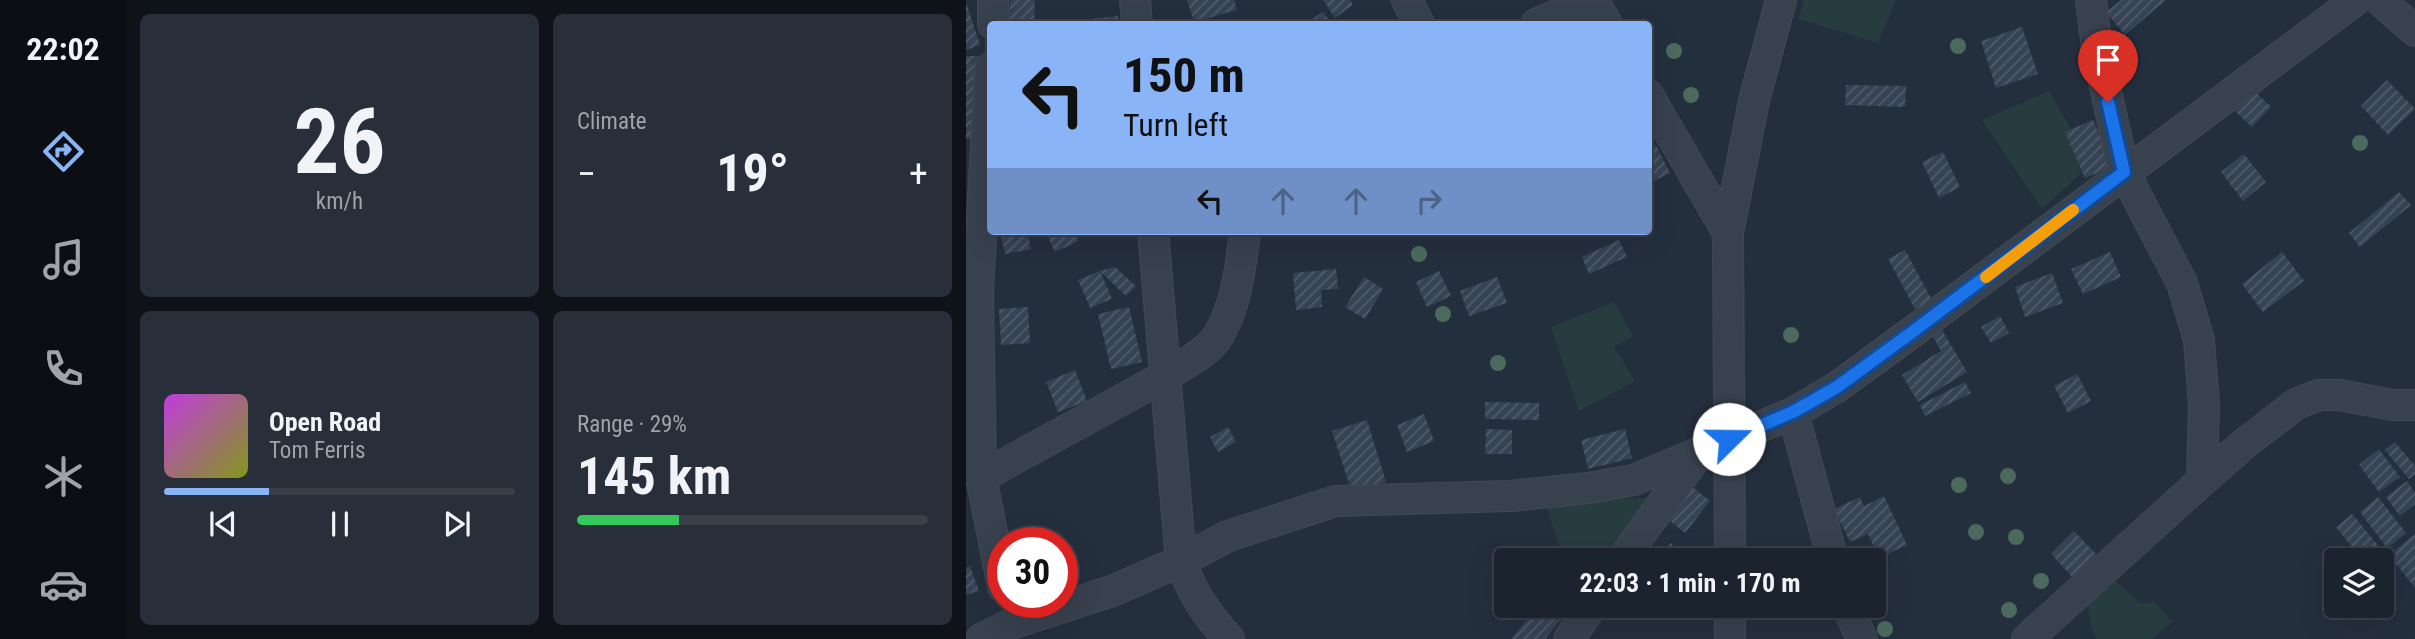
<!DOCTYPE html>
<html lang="en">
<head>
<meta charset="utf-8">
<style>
	:root { --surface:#1b232e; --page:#282f3a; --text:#f1f3f6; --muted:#a0a4aa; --line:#39404a; --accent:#8ab4f8 }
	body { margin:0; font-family:"Roboto Condensed",sans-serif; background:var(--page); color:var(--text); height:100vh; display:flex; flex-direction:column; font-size:26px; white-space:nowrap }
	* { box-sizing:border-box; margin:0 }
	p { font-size:23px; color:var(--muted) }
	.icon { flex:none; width:38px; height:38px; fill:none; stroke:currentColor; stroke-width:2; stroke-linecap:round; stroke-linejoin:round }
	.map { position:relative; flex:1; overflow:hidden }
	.panel { display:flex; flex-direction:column; gap:14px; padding:14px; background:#0f1319; width:840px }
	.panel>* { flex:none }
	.hud { position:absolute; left:21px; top:21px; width:665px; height:214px; border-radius:7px; box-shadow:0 7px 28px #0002,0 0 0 2px var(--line); background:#8ab4f8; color:#111; overflow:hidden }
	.controls { position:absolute; left:1358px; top:548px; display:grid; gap:14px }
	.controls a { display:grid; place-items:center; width:70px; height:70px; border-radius:7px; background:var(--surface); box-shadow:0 7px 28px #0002,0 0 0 2px var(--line); font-size:35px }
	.speed { position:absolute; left:21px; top:527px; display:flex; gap:14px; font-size:35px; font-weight:700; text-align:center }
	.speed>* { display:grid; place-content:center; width:91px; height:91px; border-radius:50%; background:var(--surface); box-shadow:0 7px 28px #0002,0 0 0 2px var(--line); line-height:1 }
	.speed .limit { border:10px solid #d22; background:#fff; color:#111 }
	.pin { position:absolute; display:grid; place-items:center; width:60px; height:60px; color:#fff; margin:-72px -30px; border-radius:50% 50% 50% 0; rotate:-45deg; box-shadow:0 0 7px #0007 }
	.pin .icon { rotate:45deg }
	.me { position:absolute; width:77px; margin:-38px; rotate:68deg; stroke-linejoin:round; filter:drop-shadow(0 0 5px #0008) }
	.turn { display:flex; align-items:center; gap:24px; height:147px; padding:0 21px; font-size:32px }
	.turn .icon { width:91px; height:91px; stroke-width:2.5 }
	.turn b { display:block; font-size:49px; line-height:60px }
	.lanes { display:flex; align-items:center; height:66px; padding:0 21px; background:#0003; justify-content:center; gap:35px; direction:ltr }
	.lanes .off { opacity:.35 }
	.big { font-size:52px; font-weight:700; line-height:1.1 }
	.panel .tile { flex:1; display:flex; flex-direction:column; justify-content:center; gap:10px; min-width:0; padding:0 24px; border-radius:10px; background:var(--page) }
	.panel .dial { align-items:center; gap:0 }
	.dial b { font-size:91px; line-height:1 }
	.song { display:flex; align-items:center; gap:21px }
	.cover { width:84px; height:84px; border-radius:10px; background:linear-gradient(135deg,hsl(290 70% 55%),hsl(70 70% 35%)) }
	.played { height:7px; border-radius:4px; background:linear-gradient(90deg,var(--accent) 30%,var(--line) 30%) }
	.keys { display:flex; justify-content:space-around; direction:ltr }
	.heat { display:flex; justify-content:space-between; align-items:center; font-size:38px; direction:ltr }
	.charge { height:10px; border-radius:5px; background:linear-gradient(90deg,#34c759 29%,var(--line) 0) }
	.panel .tiles { flex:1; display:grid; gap:14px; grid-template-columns:repeat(2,1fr) }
	.trip { position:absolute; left:528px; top:548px; width:392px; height:70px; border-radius:7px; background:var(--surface); box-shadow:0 7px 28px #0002,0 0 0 2px var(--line); font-weight:700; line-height:70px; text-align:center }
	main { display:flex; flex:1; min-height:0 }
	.tab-bar { display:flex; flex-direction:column; width:126px; justify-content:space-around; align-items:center; background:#0b0e12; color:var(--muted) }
	.tab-bar .icon { width:49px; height:49px }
	.tab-bar .on { color:var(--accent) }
	.tab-bar b { font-size:32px; color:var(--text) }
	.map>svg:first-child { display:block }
	.green { fill:#263c3f }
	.building { fill:url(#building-hatch) }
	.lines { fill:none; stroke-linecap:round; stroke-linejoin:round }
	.minor-casing { stroke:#414a57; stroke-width:32 }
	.minor { stroke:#38414e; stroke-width:30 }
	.tree { fill:#4b6a5d }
	.route-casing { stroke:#114b97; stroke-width:18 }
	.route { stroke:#1a73e8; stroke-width:12 }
	.slow { stroke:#f59e0b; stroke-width:12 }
</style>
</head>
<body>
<main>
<nav class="tab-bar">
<b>22:02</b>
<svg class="icon on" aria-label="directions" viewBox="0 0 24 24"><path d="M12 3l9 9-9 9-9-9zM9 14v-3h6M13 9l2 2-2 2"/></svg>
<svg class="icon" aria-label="music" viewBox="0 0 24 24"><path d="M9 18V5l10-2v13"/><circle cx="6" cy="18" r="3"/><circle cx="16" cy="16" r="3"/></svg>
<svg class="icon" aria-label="phone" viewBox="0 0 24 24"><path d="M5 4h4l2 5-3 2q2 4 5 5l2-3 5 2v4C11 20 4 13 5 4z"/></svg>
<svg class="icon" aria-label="climate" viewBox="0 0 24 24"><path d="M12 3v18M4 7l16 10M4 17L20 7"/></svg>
<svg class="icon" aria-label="car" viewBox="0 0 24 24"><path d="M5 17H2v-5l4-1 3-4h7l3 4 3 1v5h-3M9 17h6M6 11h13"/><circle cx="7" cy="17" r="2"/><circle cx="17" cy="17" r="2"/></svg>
</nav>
<section class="panel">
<div class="tiles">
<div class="tile dial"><b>26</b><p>km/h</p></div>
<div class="tile"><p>Climate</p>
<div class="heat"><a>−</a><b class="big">19°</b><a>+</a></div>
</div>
<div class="tile">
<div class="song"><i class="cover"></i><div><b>Open Road</b><p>Tom Ferris</p></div></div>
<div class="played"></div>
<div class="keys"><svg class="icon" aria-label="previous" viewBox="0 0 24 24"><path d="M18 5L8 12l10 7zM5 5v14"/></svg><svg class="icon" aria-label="pause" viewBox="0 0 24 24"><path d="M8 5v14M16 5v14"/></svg><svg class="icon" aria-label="next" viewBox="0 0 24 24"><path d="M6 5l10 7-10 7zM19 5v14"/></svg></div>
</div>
<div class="tile"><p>Range · 29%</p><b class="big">145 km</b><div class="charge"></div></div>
</div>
</section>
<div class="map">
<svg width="1449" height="639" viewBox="0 0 1449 639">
	<defs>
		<pattern id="building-hatch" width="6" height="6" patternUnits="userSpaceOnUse" patternTransform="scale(1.75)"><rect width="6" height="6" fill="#364354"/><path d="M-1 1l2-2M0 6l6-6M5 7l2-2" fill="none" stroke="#515c6b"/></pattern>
	</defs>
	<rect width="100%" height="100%" fill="#242f3e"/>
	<!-- green -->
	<path class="green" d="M838,0H930L912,43L833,19Z
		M1083,91L1125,164L1076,209L1016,120Z
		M648,302L667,336L648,347L669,381L613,411L585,327Z
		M576,493L621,497L699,499L657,560H598Z
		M1150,581L1174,604L1188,602L1207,622L1185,639H1131L1126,630L1121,604Z"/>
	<!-- building -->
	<path class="building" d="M44,0H69L68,24H43Z
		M221,0H268L271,10L228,22Z
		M357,0H384L387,5L369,18Z
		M1155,0H1200L1159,35L1140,12Z
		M0,2L14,45L0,50Z
		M357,12L366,24H338Z
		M152,16L153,24H124V19Z
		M1056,27L1072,74L1030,88L1015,41Z
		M0,56H19L20,139H0Z
		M1421,80L1449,109L1422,135L1395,106Z
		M880,85L940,86L939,107L879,105Z
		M1285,88L1305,107L1286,127L1266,108Z
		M1127,120L1147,166L1119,178L1099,132Z
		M690,145L704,173L682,184V149Z
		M977,152L994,187L973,198L956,162Z
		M1278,154L1300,182L1277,201L1255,172Z
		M1433,192L1445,205L1394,247L1383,233Z
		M34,231H61L65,249L39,254Z
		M79,231H108L113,241L89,252Z
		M653,240L661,257L623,274L616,257Z
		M939,250L966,300L949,309L922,259Z
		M1144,252L1155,277L1117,294L1105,269Z
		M1316,252L1338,281L1297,312L1276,284Z
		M149,267L170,286L160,296L134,271Z
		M370,269L372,289L355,290L356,307L330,310L327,273Z
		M134,271L146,299L124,308L112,280Z
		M473,271L485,296L461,307L450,282Z
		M1086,273L1097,303L1059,317L1049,287Z
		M398,277L417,289L399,319L379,307Z
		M531,277L541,303L503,316L494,291Z
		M62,307L64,343L35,345L33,309Z
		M163,307L176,362L145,369L132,314Z
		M1034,316L1043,333L1025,343L1015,327Z
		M973,325L1001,372L952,402L936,375L975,351L963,330Z
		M109,370L121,401L92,412L80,382Z
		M1111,374L1125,401L1102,413L1088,386Z
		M999,382L1005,393L959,416L954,405Z
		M519,402L573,403V420L519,419Z
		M458,414L468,441L441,452L431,425Z
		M401,420L420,482L386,493L366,431Z
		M262,427L270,442L252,452L244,437Z
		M520,429L546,430V454H519Z
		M659,429L666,458L622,469L615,440Z
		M1429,442L1449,466V474L1443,479L1419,450Z
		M1413,449L1434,477L1413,492L1393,465Z
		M1441,481L1449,493V504L1434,516L1420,497Z
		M724,485L744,501L719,533L699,517Z
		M918,496L941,545L913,558L902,534L884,542L868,509L894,497L898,506Z
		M1412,497L1440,533L1421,548L1394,512Z
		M1386,514L1416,550L1404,560H1396L1370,527Z
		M1108,531L1132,556L1108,579L1085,554Z
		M1449,534V588L1423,555Z
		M705,543L714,553L707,560H688Z
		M4,566L13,591L0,595V568Z
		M572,606H606L579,639H545Z"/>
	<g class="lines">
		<!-- minor casing -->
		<g class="minor-casing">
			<path id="minor" d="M27,0V24
				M169,0L171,24
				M441,0L453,24
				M627,0L641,24
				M1125,0L1132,55L1158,172L1216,283L1233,340L1238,405L1236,481
				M1414,0L1449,31
				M570,24L626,0
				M24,68L12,292L15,477L37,587
				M682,95L762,233
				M187,231L215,561C225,592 241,615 263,639
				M827,413L867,560
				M15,477C67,449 118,420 170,392C190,380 238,357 250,339C270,309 275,266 279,231
				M656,560L733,453
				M764,560L762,233L788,101L815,0
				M764,606V639
				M881,606L896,639
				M15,639L45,624L146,591L215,561L262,536L370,501L544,496L622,488L668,480L827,413L871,387L945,333L1390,0
				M603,639L626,606
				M1061,639L1236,481L1278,444L1330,404L1353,395H1373L1427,405H1449"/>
		</g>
		<!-- minor -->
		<use href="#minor" class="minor"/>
	</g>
	<!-- trees -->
	<g class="tree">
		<circle cx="992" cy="46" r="8"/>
		<circle cx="708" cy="51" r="8"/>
		<circle cx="725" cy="95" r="8"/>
		<circle cx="1394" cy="143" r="8"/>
		<circle cx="453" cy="254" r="8"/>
		<circle cx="477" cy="314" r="8"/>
		<circle cx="825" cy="335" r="8"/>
		<circle cx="532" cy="363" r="8"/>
		<circle cx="1042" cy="476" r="8"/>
		<circle cx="993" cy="485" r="8"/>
		<circle cx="1010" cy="532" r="8"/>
		<circle cx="1050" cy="537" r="8"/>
		<circle cx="1075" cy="581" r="8"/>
		<circle cx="1043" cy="610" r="8"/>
		<circle cx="919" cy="629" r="8"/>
	</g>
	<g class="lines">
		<!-- route casing -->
		<g class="route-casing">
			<path id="route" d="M763,439L827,412L871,387L945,333L1158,172L1142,102"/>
		</g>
		<!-- route -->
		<use href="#route" class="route"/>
		<!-- slow -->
		<path class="slow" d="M1020,277L1107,210"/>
	</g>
</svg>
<div class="controls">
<a><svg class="icon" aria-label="layers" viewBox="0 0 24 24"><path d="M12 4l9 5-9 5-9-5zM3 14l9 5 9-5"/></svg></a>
</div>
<div class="speed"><div class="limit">30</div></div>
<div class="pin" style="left:1142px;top:102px;background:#d93025"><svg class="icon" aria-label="arrive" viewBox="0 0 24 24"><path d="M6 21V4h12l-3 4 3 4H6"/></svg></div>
<svg class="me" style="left:763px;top:439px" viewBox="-20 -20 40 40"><circle r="19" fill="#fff"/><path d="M0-13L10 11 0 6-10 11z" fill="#1a73e8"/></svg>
<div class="trip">22:03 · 1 min · 170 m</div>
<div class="hud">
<div class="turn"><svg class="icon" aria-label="left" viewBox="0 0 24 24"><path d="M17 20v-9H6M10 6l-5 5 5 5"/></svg><div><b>150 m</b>Turn left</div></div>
<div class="lanes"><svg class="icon" aria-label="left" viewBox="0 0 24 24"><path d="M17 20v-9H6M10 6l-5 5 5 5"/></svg><svg class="icon off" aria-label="ahead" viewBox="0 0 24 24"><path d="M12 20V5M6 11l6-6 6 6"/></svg><svg class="icon off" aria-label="ahead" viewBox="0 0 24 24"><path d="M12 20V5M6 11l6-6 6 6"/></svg><svg class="icon off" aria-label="right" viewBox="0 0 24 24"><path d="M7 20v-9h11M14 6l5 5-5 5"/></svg></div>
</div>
</div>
</main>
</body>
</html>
